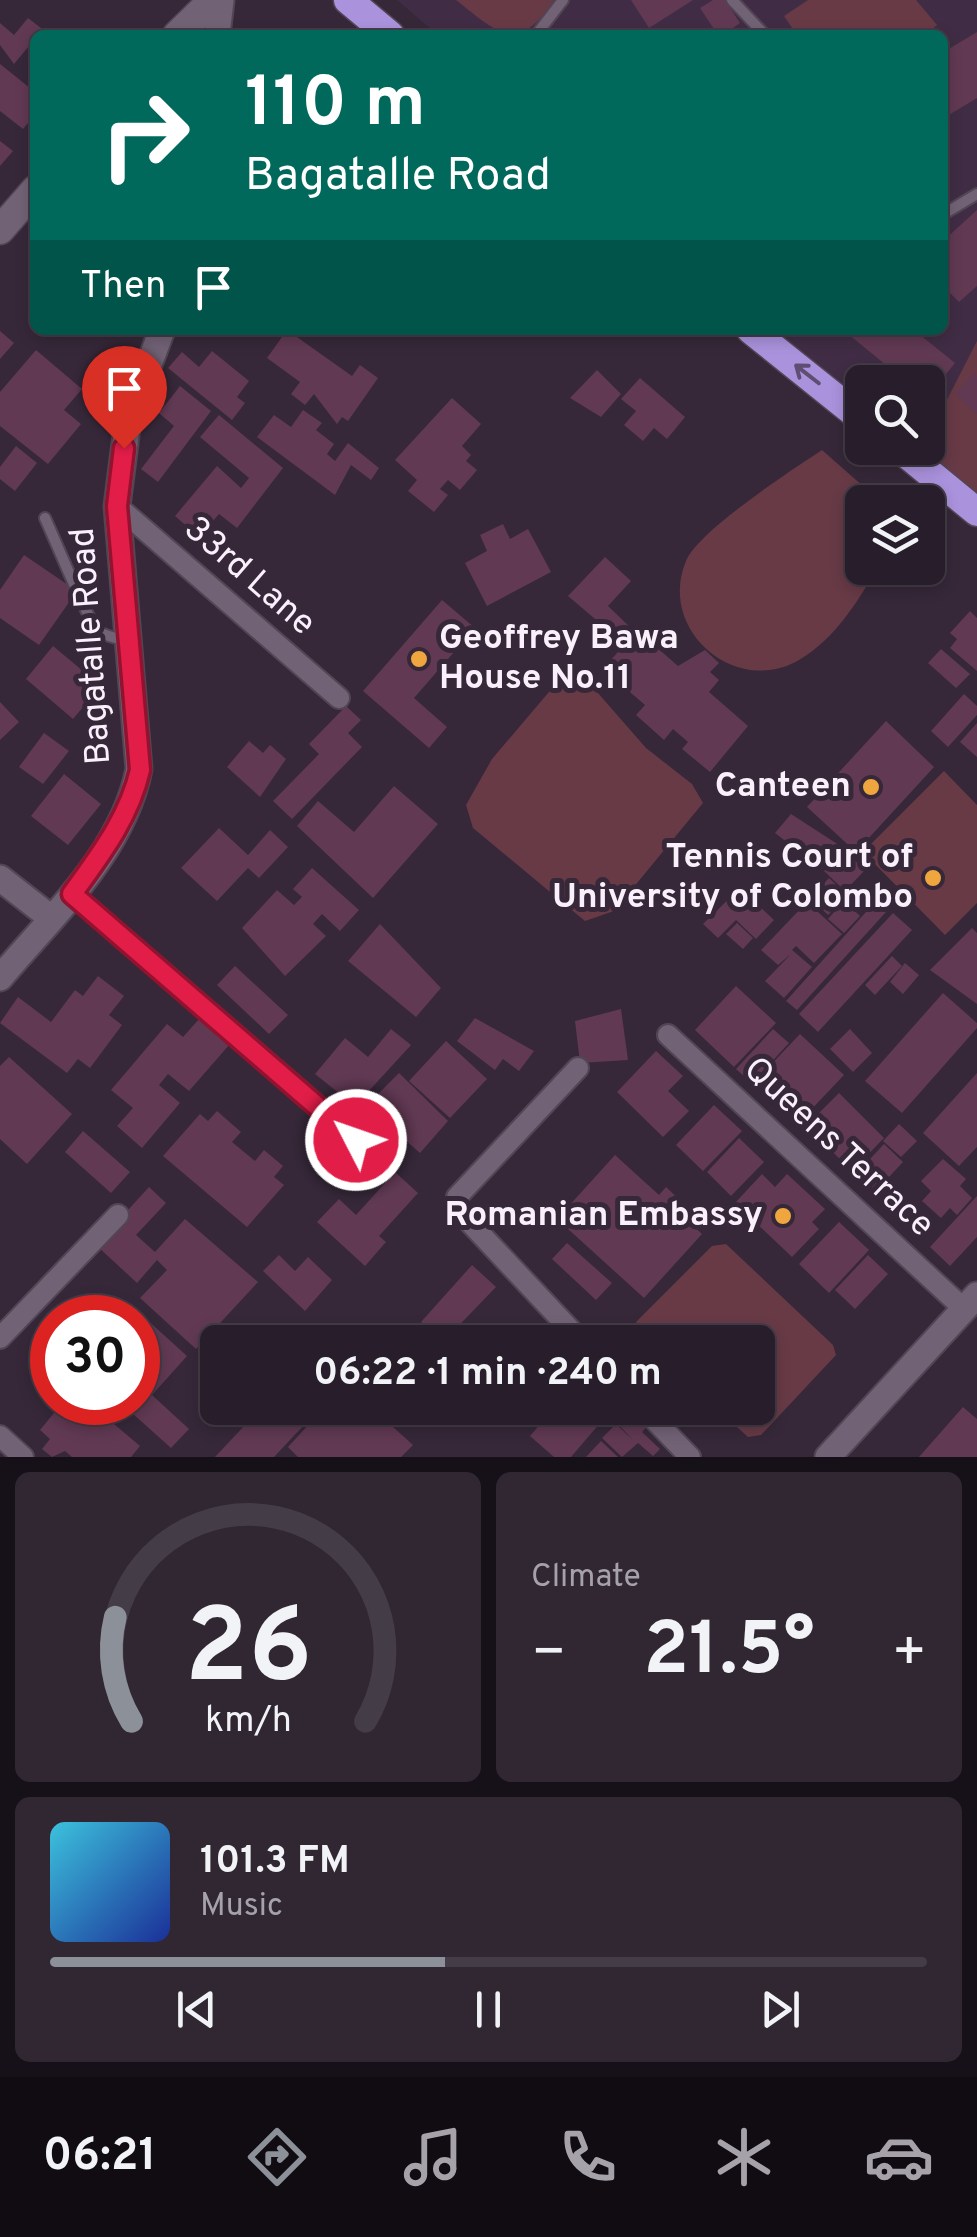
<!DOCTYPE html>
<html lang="en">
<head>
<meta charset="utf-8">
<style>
	:root { --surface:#281e2b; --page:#302733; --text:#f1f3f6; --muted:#a5a2a9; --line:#443c47; --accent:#8c9099 }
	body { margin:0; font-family:Overpass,sans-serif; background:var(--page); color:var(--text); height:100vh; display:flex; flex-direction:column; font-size:38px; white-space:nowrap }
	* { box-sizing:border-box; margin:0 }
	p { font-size:32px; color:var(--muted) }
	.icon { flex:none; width:55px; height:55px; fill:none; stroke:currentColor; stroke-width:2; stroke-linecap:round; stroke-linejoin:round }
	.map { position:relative; height:1457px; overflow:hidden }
	.drawer { display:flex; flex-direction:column; gap:15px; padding:15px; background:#161018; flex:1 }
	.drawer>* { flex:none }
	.hud { position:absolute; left:30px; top:30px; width:918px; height:305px; border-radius:15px; box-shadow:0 5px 15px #0003,0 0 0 2px var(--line); background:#00695c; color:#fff; overflow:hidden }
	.buttons { position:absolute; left:845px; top:365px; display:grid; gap:20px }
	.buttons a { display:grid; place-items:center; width:100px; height:100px; border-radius:15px; background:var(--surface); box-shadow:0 5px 15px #0003,0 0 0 2px var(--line); font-size:50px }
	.speed { position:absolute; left:30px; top:1295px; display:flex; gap:20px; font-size:50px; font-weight:700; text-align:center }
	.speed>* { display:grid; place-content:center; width:130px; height:130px; border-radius:50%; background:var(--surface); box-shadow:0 5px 15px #0003,0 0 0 2px var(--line); line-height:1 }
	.speed .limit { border:15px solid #d22; background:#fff; color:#111 }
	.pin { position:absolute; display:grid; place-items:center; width:85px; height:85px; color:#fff; margin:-102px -42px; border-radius:50% 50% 50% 0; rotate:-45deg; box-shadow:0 0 10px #0007 }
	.pin .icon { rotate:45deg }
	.me { position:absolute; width:110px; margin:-55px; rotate:311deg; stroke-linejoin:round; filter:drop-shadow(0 0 8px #0008) }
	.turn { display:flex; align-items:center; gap:35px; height:210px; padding:0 50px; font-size:45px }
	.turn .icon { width:130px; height:130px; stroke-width:2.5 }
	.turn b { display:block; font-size:70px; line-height:85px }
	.then { display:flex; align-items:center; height:95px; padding:0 50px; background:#0003; gap:20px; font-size:38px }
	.big { font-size:75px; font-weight:700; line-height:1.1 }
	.drawer .widget { flex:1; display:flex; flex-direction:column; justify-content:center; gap:15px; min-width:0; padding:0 35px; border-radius:15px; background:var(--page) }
	.drawer .dial { align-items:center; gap:0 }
	.dial svg { height:260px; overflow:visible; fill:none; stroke:var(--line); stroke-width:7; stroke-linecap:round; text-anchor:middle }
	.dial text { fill:var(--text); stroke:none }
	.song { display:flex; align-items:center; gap:30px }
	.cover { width:120px; height:120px; border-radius:15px; background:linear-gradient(135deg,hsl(190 70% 55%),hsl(230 70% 35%)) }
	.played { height:10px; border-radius:5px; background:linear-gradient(90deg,var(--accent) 45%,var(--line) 45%) }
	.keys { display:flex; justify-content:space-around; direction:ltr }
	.heat { display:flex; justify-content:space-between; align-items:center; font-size:55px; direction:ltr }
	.drawer .tiles { flex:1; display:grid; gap:15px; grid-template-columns:1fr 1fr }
	.widget:last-child { grid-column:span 2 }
	.trip { position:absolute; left:200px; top:1325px; width:575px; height:100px; border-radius:15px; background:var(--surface); box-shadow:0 5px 15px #0003,0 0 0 2px var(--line); font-weight:700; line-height:100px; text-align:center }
	.dock { display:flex; height:160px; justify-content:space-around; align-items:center; background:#100c11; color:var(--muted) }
	.dock .icon { width:70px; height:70px }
	.dock .current { color:var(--accent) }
	.dock b { font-size:45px; color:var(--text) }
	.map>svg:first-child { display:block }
	.built { fill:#402d45 }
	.green { fill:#673a46 }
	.building { fill:#613953 }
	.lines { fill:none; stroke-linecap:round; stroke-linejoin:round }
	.service-casing { stroke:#524655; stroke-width:14 }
	.minor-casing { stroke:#524655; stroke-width:24 }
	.tertiary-casing { stroke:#524655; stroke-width:29 }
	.secondary-casing { stroke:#524655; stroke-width:31 }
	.trunk-casing { stroke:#524655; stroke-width:31 }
	.service { stroke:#726276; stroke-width:10 }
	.minor { stroke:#726276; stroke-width:20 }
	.tertiary { stroke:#726276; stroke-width:25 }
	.secondary { stroke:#726276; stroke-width:28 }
	.trunk { stroke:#ab92dd; stroke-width:28 }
	.oneway { stroke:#5f4d72 }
	.route-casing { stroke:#92132f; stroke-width:25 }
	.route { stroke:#e11d48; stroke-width:18 }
	.poi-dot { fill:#f0a63f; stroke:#362839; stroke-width:4 }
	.labels { text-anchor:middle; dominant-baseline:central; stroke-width:10; stroke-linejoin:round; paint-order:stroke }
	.street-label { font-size:35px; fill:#f9f0fb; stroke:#362839 }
	.poi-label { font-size:35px; font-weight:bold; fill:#f9f0fb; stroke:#362839; text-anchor:end }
</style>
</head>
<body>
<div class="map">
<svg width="977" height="1457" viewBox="0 0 977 1457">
	<rect width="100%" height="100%" fill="#362839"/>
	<!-- built -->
	<path class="built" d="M397,0H977V512L899,448H928V382H862V419L751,330H942V35H438Z"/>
	<!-- green -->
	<path class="green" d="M456,0H554C518,55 499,34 456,0Z
		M808,0H916L937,25L925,35H797L784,16Z
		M977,341V512L914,460L921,448H928V437Z
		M822,450L881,502H862V568H878C856,603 836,638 799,660C736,697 657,630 686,561C699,530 792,470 822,450Z
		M584,677L646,748L692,784L703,803L614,911L585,921L473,828L466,805L492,759L554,686Z
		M944,771L977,805V903L945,935L863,852Z
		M726,1244L833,1345L836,1355L761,1435L748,1437L716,1408H758V1342H646L636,1322L712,1246Z"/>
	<!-- building -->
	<path class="building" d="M631,0H693L649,28Z
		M713,0H725L740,23L723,35H718L700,8Z
		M28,18L50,35H35V51L29,46L14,64L0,45V23L14,35Z
		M977,32V98L942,119V53Z
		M0,64L35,92V115L23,129L0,111Z
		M0,141L13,151L0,166Z
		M977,210V286L959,302L942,285V242Z
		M287,330L352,376L360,365L378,378L348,421L342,417L337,424L314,394L305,405L291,394L300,382L267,358Z
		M843,330H914L955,363L928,396V382H907Z
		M0,331L14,343L0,359Z
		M36,350L82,389L64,410L81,424L48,464L0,426V392Z
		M212,351L249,381L237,397L245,403L232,420L168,368L182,352L199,367Z
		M597,370L621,394L601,417L570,398Z
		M974,373L977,376V414L955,394Z
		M640,378L685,417L667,439L654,428L643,441L624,425L636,411L621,399Z
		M180,386L211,411L158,482L141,469L174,426L159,413Z
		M452,398L481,424L462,446L471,455L466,461L477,470L460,490L448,480L440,489L448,495L434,512L408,491L417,480L395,460Z
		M303,410L322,423L316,430L334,444L327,454L335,461L348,443L379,468L371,480L351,465L335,495L257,437L274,415L291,427Z
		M219,415L283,468L237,528L219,514L199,537L175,516L217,466L241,488L249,478L200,437Z
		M16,446L37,463L15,491L0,479V467Z
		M503,524L510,539L528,529L551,572L487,606L465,563L487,551L480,535Z
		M24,555L77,591L39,645L0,618V590Z
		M605,557L631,581L608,606L632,629L621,641L568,596Z
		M442,600L475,628L414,698L447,727L429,748L363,691Z
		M970,611L977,618V671L950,648L957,639L950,633Z
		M637,630L678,666L705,650L719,663L710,672L719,680L709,692L748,726L710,772L682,749L688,742L673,729L664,740L636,715L645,705L603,669Z
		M53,646L101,686L73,719L26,679Z
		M941,649L970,674L956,688L928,663Z
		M964,694L977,706V715L948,747L931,731Z
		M0,702L19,722L0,740Z
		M346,706L361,720L348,733L362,747L292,819L273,801L319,754L309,744Z
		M886,721L934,767L856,852L807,807Z
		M977,723V757L960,742Z
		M44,733L69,751L43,784L19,767Z
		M249,741L263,753L270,745L286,759L260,797L227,767Z
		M64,774L101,804L68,845L31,816Z
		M394,786L438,824L373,898L297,826L318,801L354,832Z
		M791,814L842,847L822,869L775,833Z
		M219,828L248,855L270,830L288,847L259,878L248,868L217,901L181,868Z
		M844,850L865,870L845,891L824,871Z
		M312,868L359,910L340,931L322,914L313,924L326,936L285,976L242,928L277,890L294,905L302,897L293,889Z
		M829,878L847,895L828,915L810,898Z
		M740,888L774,920L756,939L736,920L718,938L703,924Z
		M844,901L860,916L844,933L828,919Z
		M807,902L842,934L814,963L796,946L792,950L812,967L784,998L765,981L791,954L778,965L761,950Z
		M875,902L886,912L797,1010L786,1001Z
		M893,913L912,930L818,1032L799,1014Z
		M737,923L753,938L743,949L726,934Z
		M380,924L441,988L416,1017L348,961Z
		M972,928L977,933V1004L930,970Z
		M892,956L902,966L875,995L865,985Z
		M905,963L919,975L903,994L890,982Z
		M235,966L288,1015L269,1034L217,985Z
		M98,976L124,996L109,1015L122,1025L90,1068L78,1059L67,1073L0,1023L18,997L51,1022L75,990L83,996Z
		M736,986L776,1023L734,1067L695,1030Z
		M943,993L977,1023V1028L902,1113L865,1081Z
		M621,1009L628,1060L580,1063L575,1021Z
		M200,1018L230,1044L189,1091L168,1074L159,1085L180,1103L142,1148L117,1126L133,1108L111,1090L167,1024L183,1037Z
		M475,1018L534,1051L519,1071L503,1059L495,1070L457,1041Z
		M391,1029L411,1045L355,1106L315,1074L345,1038L368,1057Z
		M773,1029L789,1043L752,1083L736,1069Z
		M850,1029L872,1053L853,1072L830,1049Z
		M800,1034L844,1075L807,1114L763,1073Z
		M446,1041L487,1079L450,1118L409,1081Z
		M656,1051L683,1076L668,1091L689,1111L663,1137L617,1092Z
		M9,1057L72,1114L27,1164L0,1139V1066Z
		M399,1073L448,1121L420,1153L366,1106Z
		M977,1073V1147L959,1166L923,1133Z
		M839,1093L884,1138L852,1171L806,1126Z
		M714,1105L742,1131L703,1171L676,1145Z
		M217,1111L241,1132L232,1142L255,1161L264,1150L283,1166L274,1177L284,1185L247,1227L163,1156L200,1114L208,1121Z
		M899,1124L917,1141L901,1157L883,1141Z
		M83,1131L130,1172L111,1193L65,1152Z
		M739,1138L764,1162L731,1196L707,1172Z
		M884,1144L903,1162L876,1191L857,1173Z
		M615,1155L659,1195L666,1187L681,1201L674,1208L702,1234L644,1298L557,1219Z
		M943,1159L966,1179L960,1186L972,1198L957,1215L950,1208L941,1218L922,1201L931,1191L921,1181Z
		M395,1172L418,1193L379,1236L386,1242L365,1266L317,1222L339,1199L356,1215Z
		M762,1174L775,1187L787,1174L825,1209L812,1222L819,1229L792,1257L735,1203Z
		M149,1187L166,1203L136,1235L155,1252L185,1219L258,1282L196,1349L140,1298L167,1270L157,1260L137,1283L96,1245Z
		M977,1196V1237L950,1266L930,1247Z
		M839,1222L869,1250L829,1293L799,1264Z
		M567,1243L612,1283L596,1300L552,1259Z
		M279,1255L295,1271L308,1257L332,1280L305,1311L263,1271Z
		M868,1255L888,1274L855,1309L835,1290Z
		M472,1265L496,1287L443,1342L421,1322Z
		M133,1307L187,1356L152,1395L189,1429L171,1448L132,1413L141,1403L138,1318H123Z
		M63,1402H88L140,1446L131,1457H72L65,1451L52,1457L42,1449L50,1439L40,1430Z
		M963,1407L977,1419V1457H919Z
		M261,1408H320L274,1457H215Z
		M324,1408H411L393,1427L413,1445L401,1457H298L288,1447Z
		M554,1408H613L571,1457H554L530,1436Z
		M631,1408L652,1421L642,1432L660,1449L653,1456L638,1443L622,1457L602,1438L616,1424L633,1440L617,1423Z
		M601,1441L618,1457H586Z"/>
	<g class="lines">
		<!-- service casing -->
		<g class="service-casing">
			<path id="service" d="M732,0L765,35
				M536,35L563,0
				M942,215L977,194
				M45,518C53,535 90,625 98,631C106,637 118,638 128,641"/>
		</g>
		<!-- minor casing -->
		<g class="minor-casing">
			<path id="minor" d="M117,506L339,698
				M72,894L357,1140
				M668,1035L964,1309
				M578,1068L457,1197L458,1210L582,1342
				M0,1338L118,1215
				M643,1408L690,1457
				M0,1436L23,1457"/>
		</g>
		<!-- tertiary casing -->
		<g class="tertiary-casing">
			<path id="tertiary" d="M217,35L221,0
				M0,878L51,918
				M0,978C52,916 123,852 139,769L117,506L128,420L162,330
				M828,1457L977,1295"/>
		</g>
		<!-- secondary casing -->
		<g class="secondary-casing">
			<path id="secondary" d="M177,35L213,0
				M0,230L35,190"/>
		</g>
		<!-- trunk casing -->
		<g class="trunk-casing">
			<path id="trunk" d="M348,0L390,35
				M751,330L862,419
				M899,448L977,512"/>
		</g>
		<!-- service -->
		<use href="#service" class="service"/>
		<!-- minor -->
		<use href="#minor" class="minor"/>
		<!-- tertiary -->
		<use href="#tertiary" class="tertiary"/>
		<!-- secondary -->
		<use href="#secondary" class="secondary"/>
		<!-- trunk -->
		<use href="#trunk" class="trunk"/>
	</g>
	<!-- one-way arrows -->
	<defs><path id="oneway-shaft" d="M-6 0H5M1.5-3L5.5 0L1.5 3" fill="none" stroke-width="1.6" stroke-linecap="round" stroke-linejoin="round" transform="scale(2.5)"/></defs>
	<use class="oneway" href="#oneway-shaft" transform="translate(807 374) rotate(-142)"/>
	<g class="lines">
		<!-- route casing -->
		<g class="route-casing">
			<path id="route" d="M124,448L117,506L140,770C129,818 100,855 72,894L356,1140"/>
		</g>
		<!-- route -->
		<use href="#route" class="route"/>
	</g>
	<!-- markers -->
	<g class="poi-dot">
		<circle cx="419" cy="659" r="10"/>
		<circle cx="871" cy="787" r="10"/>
		<circle cx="933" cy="878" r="10"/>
		<circle cx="783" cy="1216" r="10"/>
	</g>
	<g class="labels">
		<!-- street labels -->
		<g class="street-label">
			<text transform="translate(249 577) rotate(41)">33rd Lane</text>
			<text transform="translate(92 646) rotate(-94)">Bagatalle Road</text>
			<text transform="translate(838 1148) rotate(43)">Queens Terrace</text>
		</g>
		<!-- poi labels -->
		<g class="poi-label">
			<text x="439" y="639" text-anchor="start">Geoffrey Bawa<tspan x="439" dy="40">House No.11</tspan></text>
			<text x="851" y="787">Canteen</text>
			<text x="913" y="858">Tennis Court of<tspan x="913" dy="40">University of Colombo</tspan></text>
			<text x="763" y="1216">Romanian Embassy</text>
		</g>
	</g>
</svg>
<div class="buttons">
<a><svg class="icon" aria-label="search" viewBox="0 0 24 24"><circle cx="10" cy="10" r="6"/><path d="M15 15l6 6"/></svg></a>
<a><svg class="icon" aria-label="layers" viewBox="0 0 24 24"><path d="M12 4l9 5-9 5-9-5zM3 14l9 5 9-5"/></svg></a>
</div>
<div class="speed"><div class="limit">30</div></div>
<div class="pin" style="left:124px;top:448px;background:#d93025"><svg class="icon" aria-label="arrive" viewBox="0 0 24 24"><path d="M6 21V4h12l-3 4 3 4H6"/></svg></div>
<svg class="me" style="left:356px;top:1140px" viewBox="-20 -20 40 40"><circle r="17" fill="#e11d48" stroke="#fff" stroke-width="3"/><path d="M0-11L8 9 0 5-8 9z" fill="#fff"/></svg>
<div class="trip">06:22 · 1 min · 240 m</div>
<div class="hud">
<div class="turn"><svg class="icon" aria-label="right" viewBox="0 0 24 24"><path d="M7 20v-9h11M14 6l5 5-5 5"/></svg><div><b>110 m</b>Bagatalle Road</div></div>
<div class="then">Then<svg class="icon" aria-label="arrive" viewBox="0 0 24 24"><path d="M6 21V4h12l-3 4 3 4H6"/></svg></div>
</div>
</div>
<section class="drawer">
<div class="tiles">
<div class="widget dial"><svg viewBox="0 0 100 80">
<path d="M14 69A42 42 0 1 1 86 69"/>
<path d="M14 69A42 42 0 0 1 9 37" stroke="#8c9099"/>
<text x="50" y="56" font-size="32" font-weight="700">26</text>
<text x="50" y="72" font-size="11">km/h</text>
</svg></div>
<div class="widget"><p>Climate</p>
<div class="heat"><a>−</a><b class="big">21.5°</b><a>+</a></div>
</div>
<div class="widget">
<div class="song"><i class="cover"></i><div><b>101.3 FM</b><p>Music</p></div></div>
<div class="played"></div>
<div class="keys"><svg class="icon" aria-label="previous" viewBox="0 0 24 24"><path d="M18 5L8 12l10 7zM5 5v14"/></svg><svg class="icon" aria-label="pause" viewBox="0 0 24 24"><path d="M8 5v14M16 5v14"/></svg><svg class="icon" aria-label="next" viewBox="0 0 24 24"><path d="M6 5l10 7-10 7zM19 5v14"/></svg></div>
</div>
</div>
</section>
<nav class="dock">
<b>06:21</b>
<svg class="icon current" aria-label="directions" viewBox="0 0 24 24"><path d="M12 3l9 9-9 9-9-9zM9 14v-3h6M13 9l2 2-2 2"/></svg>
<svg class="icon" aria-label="music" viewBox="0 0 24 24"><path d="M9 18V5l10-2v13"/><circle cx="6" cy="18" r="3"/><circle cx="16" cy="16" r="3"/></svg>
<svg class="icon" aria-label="phone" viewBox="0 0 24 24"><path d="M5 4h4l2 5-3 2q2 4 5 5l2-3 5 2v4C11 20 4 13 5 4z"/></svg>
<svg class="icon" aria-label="climate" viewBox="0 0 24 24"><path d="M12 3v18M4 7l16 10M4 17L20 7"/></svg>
<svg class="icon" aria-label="car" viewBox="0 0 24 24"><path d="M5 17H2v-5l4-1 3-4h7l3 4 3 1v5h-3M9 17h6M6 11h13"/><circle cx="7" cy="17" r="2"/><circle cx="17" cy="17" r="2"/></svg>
</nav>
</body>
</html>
